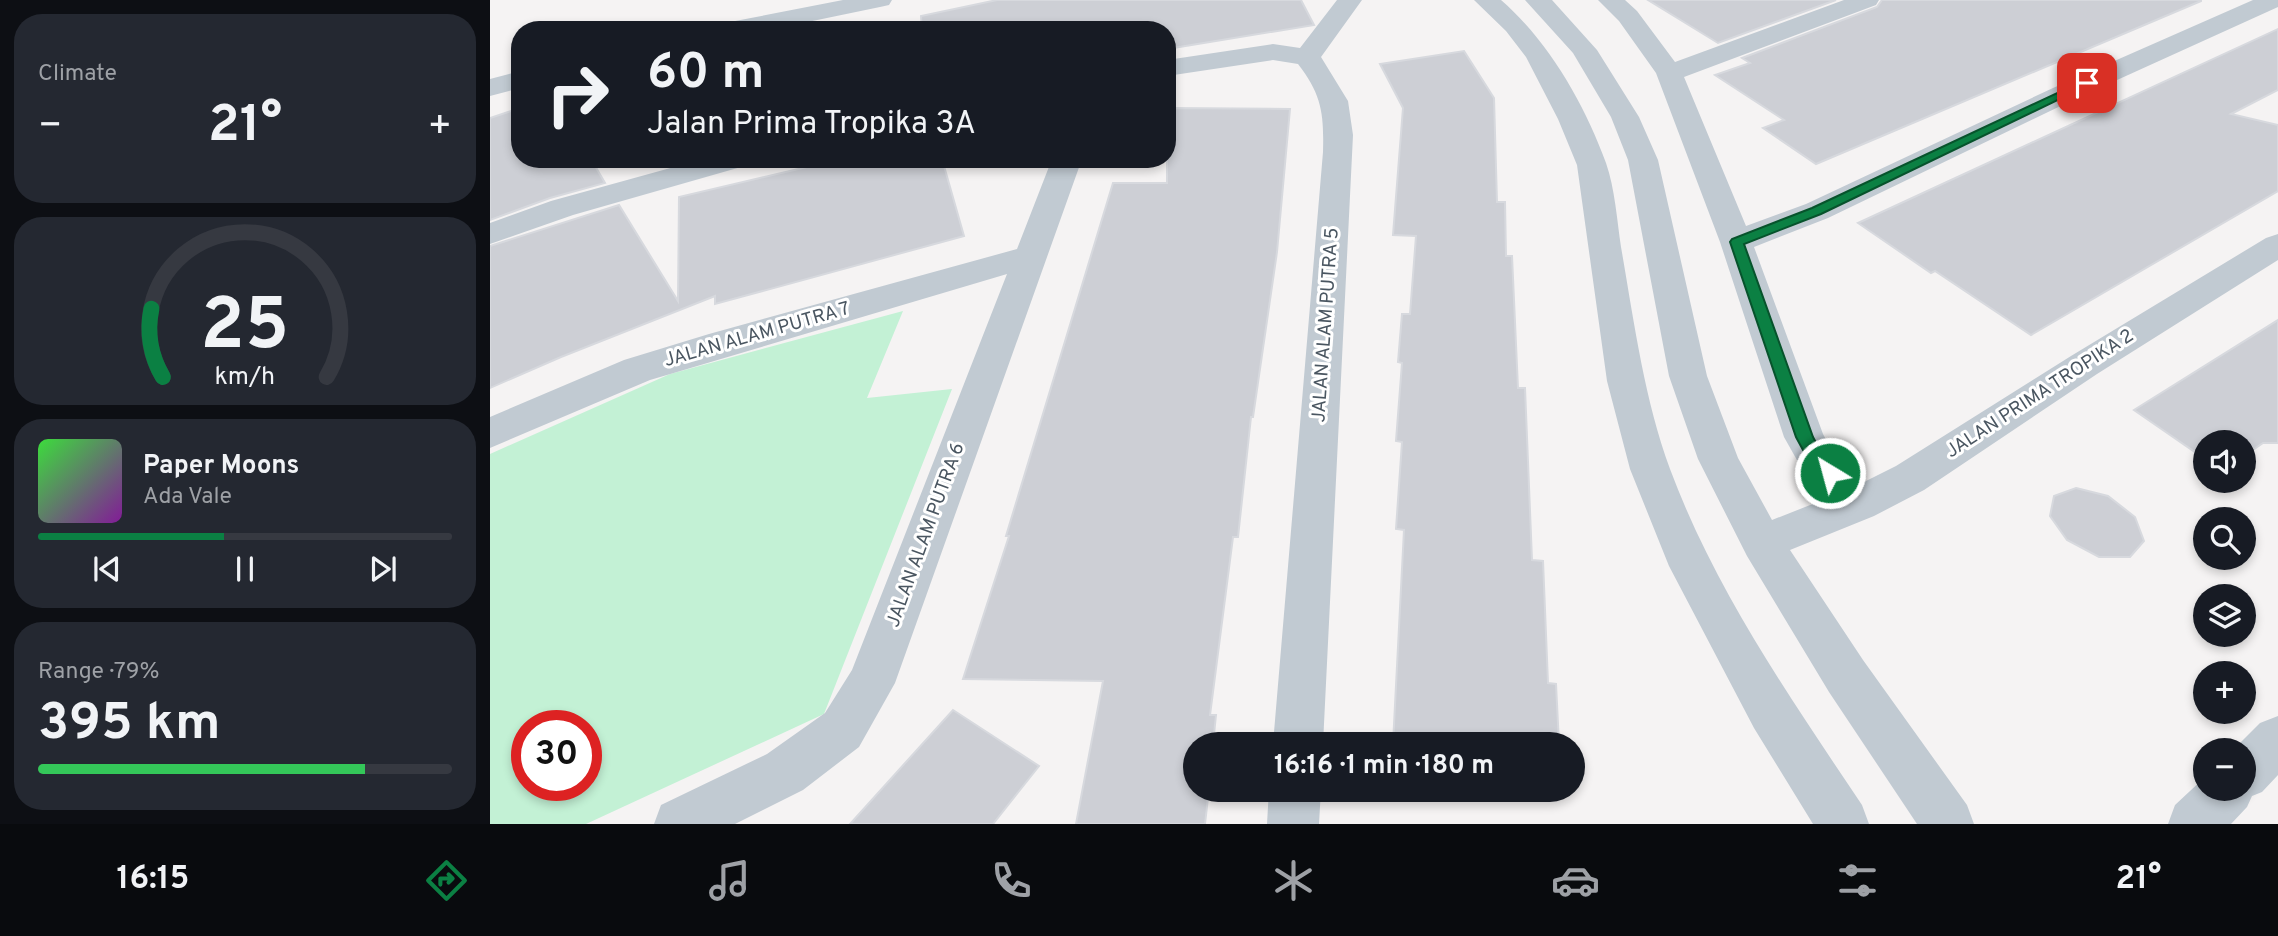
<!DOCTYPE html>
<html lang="en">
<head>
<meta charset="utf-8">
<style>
	:root { --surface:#171b24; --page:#242831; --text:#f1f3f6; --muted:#9ea1a6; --line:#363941; --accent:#0b8043 }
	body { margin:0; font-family:Overpass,sans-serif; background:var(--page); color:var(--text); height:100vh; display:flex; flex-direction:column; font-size:26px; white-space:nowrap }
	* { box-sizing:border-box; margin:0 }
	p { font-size:23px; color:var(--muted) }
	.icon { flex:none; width:38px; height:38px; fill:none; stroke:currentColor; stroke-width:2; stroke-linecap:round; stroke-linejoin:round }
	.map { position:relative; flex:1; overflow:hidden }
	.drawer { display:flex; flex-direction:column; gap:14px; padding:14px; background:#0d0f14; width:490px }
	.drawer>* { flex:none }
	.banner { position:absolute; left:21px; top:21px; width:665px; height:147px; border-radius:28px; box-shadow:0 4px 10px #0003; background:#171b24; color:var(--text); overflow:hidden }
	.controls { position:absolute; left:1703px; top:430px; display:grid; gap:14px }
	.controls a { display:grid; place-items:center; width:63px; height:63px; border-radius:50%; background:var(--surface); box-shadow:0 4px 10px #0003; font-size:35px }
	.speed { position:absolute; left:21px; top:710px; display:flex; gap:14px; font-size:35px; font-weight:700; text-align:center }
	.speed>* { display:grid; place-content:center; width:91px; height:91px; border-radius:50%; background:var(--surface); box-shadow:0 4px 10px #0003; line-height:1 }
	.speed .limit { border:10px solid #d22; background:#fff; color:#111 }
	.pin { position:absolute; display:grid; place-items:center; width:60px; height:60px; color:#fff; margin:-30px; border-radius:14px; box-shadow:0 4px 10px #0006 }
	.me { position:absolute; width:77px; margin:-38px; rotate:323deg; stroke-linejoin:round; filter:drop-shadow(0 0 5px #0008) }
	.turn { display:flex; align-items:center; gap:24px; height:147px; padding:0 21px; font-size:32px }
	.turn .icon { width:91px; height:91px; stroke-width:2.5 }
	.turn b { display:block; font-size:49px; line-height:60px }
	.big { font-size:52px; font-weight:700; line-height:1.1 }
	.drawer .card { flex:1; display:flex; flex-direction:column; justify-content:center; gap:10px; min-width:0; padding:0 24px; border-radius:28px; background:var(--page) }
	.drawer .dial { align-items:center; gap:0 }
	.dial svg { height:182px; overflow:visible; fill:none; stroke:var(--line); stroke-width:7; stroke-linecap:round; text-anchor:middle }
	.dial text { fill:var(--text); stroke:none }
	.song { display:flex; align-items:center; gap:21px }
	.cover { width:84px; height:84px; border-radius:10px; background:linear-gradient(135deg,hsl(120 70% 55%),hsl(290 70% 35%)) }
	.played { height:7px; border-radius:4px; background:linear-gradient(90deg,var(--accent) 45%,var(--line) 45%) }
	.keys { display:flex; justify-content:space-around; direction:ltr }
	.heat { display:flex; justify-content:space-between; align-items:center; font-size:38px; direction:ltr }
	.charge { height:10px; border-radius:5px; background:linear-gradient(90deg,#34c759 79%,var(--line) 0) }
	.trip { position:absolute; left:693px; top:732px; width:402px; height:70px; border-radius:35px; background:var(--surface); box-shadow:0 4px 10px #0003; font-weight:700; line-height:70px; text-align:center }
	.tab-bar { display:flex; height:112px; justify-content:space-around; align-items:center; background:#090b0e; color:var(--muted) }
	.tab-bar .icon { width:49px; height:49px }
	.tab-bar .on { color:var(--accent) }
	.tab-bar b { font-size:32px; color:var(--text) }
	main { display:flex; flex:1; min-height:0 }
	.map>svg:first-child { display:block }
	.green { fill:#c3f1d5; fill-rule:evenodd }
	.building { fill:#cdcfd5; stroke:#d7d9de; stroke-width:2 }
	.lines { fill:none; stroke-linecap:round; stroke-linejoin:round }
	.minor { fill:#c1cad2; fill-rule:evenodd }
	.route { fill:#0b8043; stroke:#07532c; stroke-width:2 }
	.labels { text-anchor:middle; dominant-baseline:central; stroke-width:6; stroke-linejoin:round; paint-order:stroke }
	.street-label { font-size:19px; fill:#4a5661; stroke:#fff }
</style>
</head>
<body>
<main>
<section class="drawer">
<div class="card"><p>Climate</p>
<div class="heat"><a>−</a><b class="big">21°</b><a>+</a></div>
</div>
<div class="card dial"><svg viewBox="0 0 100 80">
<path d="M14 69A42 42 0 1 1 86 69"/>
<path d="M14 69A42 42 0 0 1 9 39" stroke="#0b8043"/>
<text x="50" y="56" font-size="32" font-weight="700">25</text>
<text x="50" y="72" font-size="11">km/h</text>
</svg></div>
<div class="card">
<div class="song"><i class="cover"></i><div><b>Paper Moons</b><p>Ada Vale</p></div></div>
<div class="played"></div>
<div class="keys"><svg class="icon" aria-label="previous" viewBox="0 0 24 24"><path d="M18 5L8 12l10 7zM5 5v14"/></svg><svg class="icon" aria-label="pause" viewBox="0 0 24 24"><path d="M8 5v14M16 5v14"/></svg><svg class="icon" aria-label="next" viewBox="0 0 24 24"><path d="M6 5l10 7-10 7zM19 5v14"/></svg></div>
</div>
<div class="card"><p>Range · 79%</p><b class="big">395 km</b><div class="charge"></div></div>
</section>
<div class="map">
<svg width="1788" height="824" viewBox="0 0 1788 824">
	<rect width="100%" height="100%" fill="#f5f3f3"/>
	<!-- green -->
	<path class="green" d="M413,311L377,398L462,389L334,714L96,824H0V454L180,374ZM37,726H96V786H37Z"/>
	<!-- building -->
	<path class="building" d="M507,0H811L824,25L677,49V30H432L431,16Z
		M1158,0H1346L1228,43Z
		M1392,0H1711V1L1326,164L1273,128L1294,120L1225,75L1260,63L1252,58L1387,7Z
		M1788,29V90L1741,114L1788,125V191L1541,335L1445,271L1441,273L1368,223Z
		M974,51L1004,98L1007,202H1015L1016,256H1022L1028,388H1035L1042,560L1053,561L1058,683L1066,684L1069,744H903L914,530L906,529L912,442L906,441L912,363L908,362L912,314H920L926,236L903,235L913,108L890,64Z
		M30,108V159H101L115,183L60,198L0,220V118Z
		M677,108L800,109L787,252L763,417H761L748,537H743L720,715H726L723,744H705V789H719L715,824H586L613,681L473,679L519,536H516L623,183H677Z
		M351,159H452L474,236L225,304V296L71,357L0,388V246L129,205L188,301L189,197Z
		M1788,320V443H1773L1754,456V443H1715V459L1644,410Z
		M1586,488L1618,496L1645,517L1654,541L1640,557H1609L1577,540L1560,516L1564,496Z
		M463,710L549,766L503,824H360Z"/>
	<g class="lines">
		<!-- minor -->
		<path class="minor" d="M353,0H402L399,5L390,7L279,30H227L231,25L240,22Z
			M847,0H872L831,57L858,101L863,135L833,744H783L833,152C834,114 832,95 808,64L783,60L677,76V60L783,44L810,48Z
			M984,0H1011C1059,42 1094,103 1116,163C1125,189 1127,220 1131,247C1144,321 1154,398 1180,469C1225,590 1301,699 1372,805L1379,824H1323L1264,728L1179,566L1140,469L1117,381L1087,165L1068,119L1036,57L1016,31Z
			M1035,0H1062L1107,50L1149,117L1168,160L1217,376L1248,458L1282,520L1338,498L1312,469L1294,437L1230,242L1166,73L1129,21L1108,0H1135L1147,11L1185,62L1354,0H1389L1386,5L1194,77L1256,226L1316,204L1563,88L1763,0H1788V7L1583,100L1338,218L1264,247L1333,434L1340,447L1374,482L1406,466L1581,356L1776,238L1788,234V260L1607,374L1434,490L1384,516L1300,550L1373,660L1477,805L1484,824H1427L1339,692L1257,556L1208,459L1179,376L1138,160L1121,117L1083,53Z
			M30,71V88L0,96V79Z
			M213,159H262L258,165L83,215L0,244V223L61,201Z
			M562,159H592L405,683L369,747L313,790L245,824H164L171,805L277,754L335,713L362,670L517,274L160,380L0,448V417L134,360L219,334L527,249Z
			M1788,716V775L1772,792L1762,796L1757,807L1741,824H1678L1685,805L1715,777V789H1754V751H1742L1770,723Z
			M779,789H831L829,824H777Z"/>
	</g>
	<!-- route -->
	<path class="route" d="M1593,81L1603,83L1331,214L1254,244L1323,437L1332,454L1348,473L1346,478H1334L1320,463L1306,437L1240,242L1242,239L1322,208Z"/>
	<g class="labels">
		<!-- street labels -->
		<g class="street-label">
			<text transform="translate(836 325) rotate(-86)">JALAN ALAM PUTRA 5</text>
			<text transform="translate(267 335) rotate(-16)">JALAN ALAM PUTRA 7</text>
			<text transform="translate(1550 394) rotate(-33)">JALAN PRIMA TROPIKA 2</text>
			<text transform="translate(436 535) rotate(-70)">JALAN ALAM PUTRA 6</text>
		</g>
	</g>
</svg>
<div class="controls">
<a><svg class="icon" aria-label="sound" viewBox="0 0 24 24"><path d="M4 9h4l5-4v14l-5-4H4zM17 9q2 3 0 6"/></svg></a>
<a><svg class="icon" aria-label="search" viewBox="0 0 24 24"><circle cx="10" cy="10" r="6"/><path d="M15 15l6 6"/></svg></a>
<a><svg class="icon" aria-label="layers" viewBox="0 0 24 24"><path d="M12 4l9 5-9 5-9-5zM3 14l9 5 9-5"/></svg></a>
<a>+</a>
<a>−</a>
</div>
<div class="speed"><div class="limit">30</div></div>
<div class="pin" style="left:1597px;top:83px;background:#d93025"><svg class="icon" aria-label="arrive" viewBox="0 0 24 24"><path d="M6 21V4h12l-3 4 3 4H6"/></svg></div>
<svg class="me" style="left:1340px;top:473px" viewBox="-20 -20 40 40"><circle r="17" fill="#0b8043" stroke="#fff" stroke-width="3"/><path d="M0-11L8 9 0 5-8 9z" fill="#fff"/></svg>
<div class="trip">16:16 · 1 min · 180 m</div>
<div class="banner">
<div class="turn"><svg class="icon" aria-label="right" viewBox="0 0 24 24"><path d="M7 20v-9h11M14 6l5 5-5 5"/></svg><div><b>60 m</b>Jalan Prima Tropika 3A</div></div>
</div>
</div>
</main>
<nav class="tab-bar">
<b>16:15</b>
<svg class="icon on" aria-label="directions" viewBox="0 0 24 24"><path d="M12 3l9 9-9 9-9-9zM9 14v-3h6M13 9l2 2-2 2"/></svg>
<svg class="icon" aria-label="music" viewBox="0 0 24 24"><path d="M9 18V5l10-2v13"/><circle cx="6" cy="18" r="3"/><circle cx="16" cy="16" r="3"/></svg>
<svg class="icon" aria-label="phone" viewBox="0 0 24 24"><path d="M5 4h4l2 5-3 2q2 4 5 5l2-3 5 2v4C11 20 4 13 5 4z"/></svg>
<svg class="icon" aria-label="climate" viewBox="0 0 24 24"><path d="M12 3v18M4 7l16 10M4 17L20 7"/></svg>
<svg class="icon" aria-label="car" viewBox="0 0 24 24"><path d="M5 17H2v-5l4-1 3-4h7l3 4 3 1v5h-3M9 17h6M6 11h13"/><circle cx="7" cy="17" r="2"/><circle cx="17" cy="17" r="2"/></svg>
<svg class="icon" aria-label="filters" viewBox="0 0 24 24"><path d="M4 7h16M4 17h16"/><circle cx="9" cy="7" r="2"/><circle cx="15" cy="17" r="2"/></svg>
<b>21°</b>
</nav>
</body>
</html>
